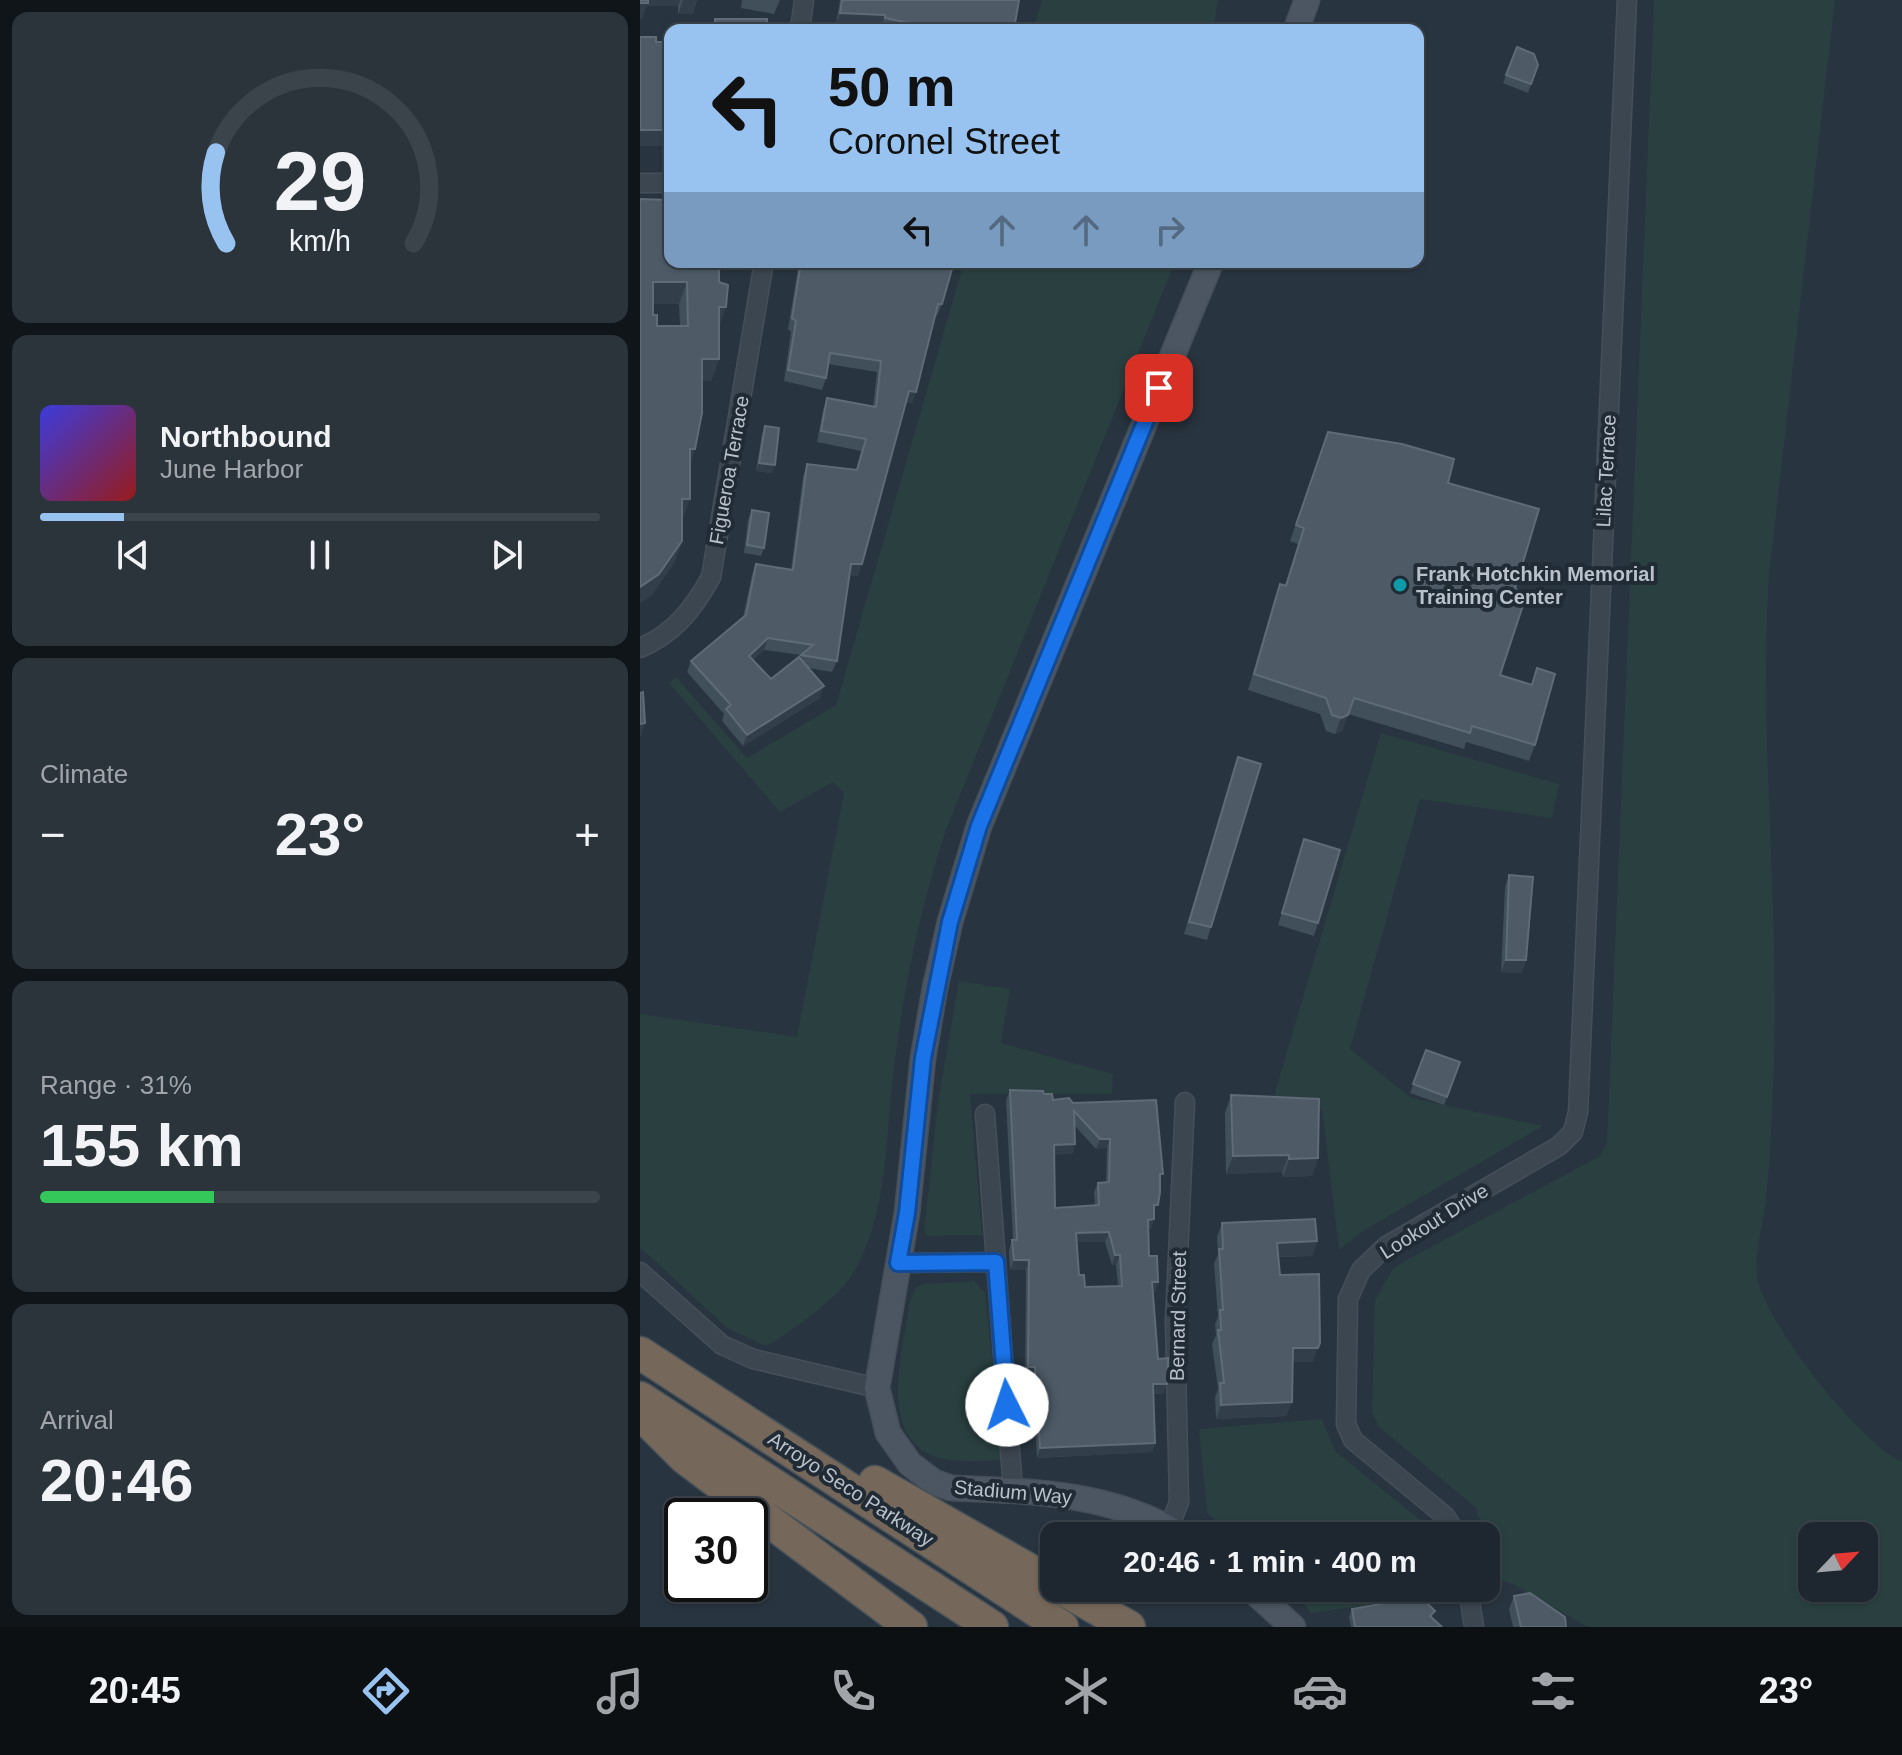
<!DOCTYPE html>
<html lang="en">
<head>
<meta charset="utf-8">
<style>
	:root { --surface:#1e272f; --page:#2b333b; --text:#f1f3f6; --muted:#a1a5aa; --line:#3c444b; --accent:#98c2f0 }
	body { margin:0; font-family:Arial,sans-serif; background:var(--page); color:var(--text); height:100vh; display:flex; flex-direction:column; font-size:30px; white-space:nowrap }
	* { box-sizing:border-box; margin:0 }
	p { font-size:26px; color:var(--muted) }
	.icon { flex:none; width:44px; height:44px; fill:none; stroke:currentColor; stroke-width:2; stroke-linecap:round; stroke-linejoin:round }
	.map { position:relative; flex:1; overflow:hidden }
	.details { display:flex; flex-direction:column; gap:12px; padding:12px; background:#10151a; width:640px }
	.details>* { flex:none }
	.top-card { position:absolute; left:24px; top:24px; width:760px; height:244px; border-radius:16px; box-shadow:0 2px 6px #0004,0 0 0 2px var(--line); background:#98c2f0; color:#111; overflow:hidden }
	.needle { width:52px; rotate:64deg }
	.controls { position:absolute; left:1158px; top:1522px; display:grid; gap:16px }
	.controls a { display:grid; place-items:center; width:80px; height:80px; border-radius:16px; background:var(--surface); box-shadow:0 2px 6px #0004,0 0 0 2px var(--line); font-size:40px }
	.speed { position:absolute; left:24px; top:1498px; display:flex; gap:16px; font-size:40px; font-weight:700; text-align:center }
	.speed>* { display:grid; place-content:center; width:104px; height:104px; border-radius:50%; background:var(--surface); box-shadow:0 2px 6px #0004,0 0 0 2px var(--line); line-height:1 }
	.speed .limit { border:4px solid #111; border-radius:12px; background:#fff; color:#111 }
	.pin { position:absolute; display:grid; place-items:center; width:68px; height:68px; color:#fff; margin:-34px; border-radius:16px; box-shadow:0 4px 12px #0006 }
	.me { position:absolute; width:88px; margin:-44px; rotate:356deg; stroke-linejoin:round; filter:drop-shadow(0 0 6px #0008) }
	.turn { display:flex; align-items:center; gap:28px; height:168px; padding:0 32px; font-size:36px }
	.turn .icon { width:104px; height:104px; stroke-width:2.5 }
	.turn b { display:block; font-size:56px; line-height:68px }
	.lanes { display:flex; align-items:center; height:76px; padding:0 32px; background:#0003; justify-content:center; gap:40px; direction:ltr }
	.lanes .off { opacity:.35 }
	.big { font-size:60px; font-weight:600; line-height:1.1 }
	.details .card { flex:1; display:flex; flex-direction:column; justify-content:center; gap:12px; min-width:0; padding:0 28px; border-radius:16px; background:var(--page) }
	.details .dial { align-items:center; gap:0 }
	.dial svg { height:208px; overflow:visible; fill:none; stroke:var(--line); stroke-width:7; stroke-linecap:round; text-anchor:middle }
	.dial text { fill:var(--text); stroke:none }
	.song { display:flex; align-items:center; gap:24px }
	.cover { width:96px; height:96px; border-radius:12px; background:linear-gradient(135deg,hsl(240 70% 55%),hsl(0 70% 35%)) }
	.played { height:8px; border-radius:4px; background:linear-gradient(90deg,var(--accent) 15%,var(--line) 15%) }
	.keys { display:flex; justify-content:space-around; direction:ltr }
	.heat { display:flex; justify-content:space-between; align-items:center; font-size:44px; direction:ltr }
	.charge { height:12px; border-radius:6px; background:linear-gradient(90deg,#34c759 31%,var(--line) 0) }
	.trip { position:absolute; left:400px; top:1522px; width:460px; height:80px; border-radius:16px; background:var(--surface); box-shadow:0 2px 6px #0004,0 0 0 2px var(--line); font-weight:600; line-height:80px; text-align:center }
	.menu { display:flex; height:128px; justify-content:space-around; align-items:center; background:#0c1013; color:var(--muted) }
	.menu .icon { width:56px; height:56px }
	.menu .selected { color:var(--accent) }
	.menu b { font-size:36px; color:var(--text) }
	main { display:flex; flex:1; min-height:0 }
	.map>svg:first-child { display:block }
	.green { fill:#2a4040; fill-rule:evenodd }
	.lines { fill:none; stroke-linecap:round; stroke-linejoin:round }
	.street-casing { stroke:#464f59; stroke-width:21 }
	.secondary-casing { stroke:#464f59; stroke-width:27 }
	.highway-casing { stroke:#47515a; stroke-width:35 }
	.street { stroke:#3c4650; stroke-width:18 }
	.secondary { stroke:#4b5662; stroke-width:24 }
	.highway { stroke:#75685a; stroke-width:32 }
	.wall { fill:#414f5b; fill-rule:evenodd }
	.shaded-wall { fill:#323f4b }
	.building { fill:#4e5b67; stroke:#5f6b77; stroke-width:2; fill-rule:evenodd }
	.route-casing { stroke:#114b97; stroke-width:20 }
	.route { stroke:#1a73e8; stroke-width:14 }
	.culture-dot { fill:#0f9aa8; stroke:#212b35; stroke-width:3 }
	.labels { text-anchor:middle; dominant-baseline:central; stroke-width:8; stroke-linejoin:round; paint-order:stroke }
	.street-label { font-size:20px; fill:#b9c1ca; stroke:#212b35 }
	.poi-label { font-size:20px; font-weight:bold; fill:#b9c1ca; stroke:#212b35; text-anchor:start }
</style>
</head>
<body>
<main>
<section class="details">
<div class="card dial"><svg viewBox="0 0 100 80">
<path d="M14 69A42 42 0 1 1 86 69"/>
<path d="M14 69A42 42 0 0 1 10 34" stroke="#98c2f0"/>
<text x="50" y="56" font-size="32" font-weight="700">29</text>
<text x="50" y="72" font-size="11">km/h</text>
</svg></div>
<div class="card">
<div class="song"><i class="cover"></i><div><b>Northbound</b><p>June Harbor</p></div></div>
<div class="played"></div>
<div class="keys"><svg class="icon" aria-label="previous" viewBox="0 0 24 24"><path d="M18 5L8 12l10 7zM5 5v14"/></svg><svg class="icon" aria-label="pause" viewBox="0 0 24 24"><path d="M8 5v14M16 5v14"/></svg><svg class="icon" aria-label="next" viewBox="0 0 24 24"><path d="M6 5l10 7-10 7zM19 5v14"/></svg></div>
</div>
<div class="card"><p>Climate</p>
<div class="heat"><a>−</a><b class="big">23°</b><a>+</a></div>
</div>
<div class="card"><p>Range · 31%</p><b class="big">155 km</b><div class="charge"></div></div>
<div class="card"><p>Arrival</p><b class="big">20:46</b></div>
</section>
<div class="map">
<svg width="1262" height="1627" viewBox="0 0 1262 1627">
	<rect width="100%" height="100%" fill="#28343f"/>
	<!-- green -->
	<path class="green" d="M402,0H578L573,30H393Z
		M1014,0H1195L1129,575C1119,738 1139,899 1134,1061C1132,1110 1131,1158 1125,1207C1122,1231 1112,1260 1119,1285C1133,1331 1218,1441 1262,1462V1627H948L873,1584L853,1578L846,1536L835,1507L739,1427L732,1412L735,1300L754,1267L960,1156L967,1143ZM1172,1536H1224V1588H1172Z
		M324,262H535L306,830C280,908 264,987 254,1069C245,1136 249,1225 207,1282C195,1299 145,1337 126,1346L87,1328L0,1247V1014L157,1037L204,793L193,782L140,812L29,683L36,677L107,758L196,705Z
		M741,733L919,784L912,818L780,799L710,1049L771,1098L903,1126L723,1231L699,1250L682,1109L633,1099Z
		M319,981L370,989L361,1043L473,1074L472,1094H330L342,1235L288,1236L284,1231L298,1102Z
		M334,1281L345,1293L363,1460C339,1461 304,1464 285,1452C246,1428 259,1366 265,1330C268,1316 268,1300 276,1288L284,1284Z
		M682,1419L695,1451L800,1536H596L567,1513L559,1429Z
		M651,1588H808L809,1594L671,1613Z"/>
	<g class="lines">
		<!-- street casing -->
		<g class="street-casing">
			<path id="street" d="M160,30L164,0
				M0,183H30
				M0,648C34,634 54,608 71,577L124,262
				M345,1114L373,1490
				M258,1263L356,1262
				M0,1272L82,1345L113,1359L237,1388
				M529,1528L539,1502L535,1321L545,1102
				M818,1536L805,1516L713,1440L706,1424L708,1299L721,1270L746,1246L919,1146L933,1132L938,1112L987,0
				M828,1588L834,1627"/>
		</g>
		<!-- secondary casing -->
		<g class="secondary-casing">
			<path id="secondary" d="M656,30L667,0
				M542,1536C472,1492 391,1491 311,1488L294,1482L270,1464L248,1433L237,1388L267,1213L283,1058L295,988L310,922L339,826L571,262
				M610,1588L653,1627"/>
		</g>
		<!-- highway casing -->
		<g class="highway-casing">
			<path id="highway" d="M0,1353L422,1627
				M0,1398L352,1627
				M5,1418L45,1458L271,1627
				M235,1482L414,1584
				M421,1588L489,1627"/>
		</g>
		<!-- street -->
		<use href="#street" class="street"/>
		<!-- secondary -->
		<use href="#secondary" class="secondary"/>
		<!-- highway -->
		<use href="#highway" class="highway"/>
	</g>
	<!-- wall -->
	<path class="wall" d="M0,0H57L53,14H38V6H6L2,19H0Z
		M102,0H140L134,14L101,8Z
		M200,0H379L374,30H241V27L196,24Z
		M877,47L898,65L888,93L863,83Z
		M0,199L85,269L79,271V359L71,381H62L55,449L50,463L42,521V541L34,563L11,596L0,603ZM13,304H39L40,326H17L13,315Z
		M159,262H314L302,304L297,316L296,315L272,403L266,402L218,576L209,575L197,661L192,672L169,668L180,698L103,746L82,721L84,714L47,672L51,661L103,617L112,575L116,564L151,570L163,476L167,464L216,470L221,451L177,442L183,410L187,398L233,406L237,372L188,364L186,378L182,390L144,381L151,332L148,329ZM124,650L161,655L160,658L131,679L113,660Z
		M125,426L135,465L132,473L116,471L122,434Z
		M688,432L808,483L875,589L860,675L891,685L897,668L895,745L889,761L826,742L824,749L708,714L702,731L695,734L686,731L680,714L608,690L634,600L640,584L645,585L658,544L650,541Z
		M112,510L124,548L121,556L104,553L108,519Z
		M598,757L571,927L567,940L544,934Z
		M664,839L678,923L674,936L638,925Z
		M869,875L886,960L882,973L861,972L865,887Z
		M786,1050L807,1097L804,1105L770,1093Z
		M370,1090L404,1094L413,1100L433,1103L520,1181L514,1215L511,1229H508L509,1256L518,1282L515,1292H512L518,1359L524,1393L513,1394L515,1443L512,1452L397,1458L392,1377H385L386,1270H370L369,1250L372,1240H373L366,1100ZM434,1125L456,1149L467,1148L466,1182L458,1183L454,1192L455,1206L415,1208L414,1154H432L435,1144ZM437,1242H465L472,1265H476L478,1286L445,1287L439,1275Z
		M591,1095L678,1158L672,1176L643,1177L642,1172L586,1174L585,1113Z
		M582,1223L677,1241L672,1256L638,1257L640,1275L673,1362H653L652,1402L646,1416L576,1419L575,1397L578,1389L572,1344L576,1335L575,1324L578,1317L574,1263L578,1255L577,1237Z
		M874,1596L926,1627H873L869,1609Z
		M712,1609L792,1619L802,1627H711L709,1617Z"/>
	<!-- shaded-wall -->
	<path class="shaded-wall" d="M4,0H40L38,6H6L2,19H0V3Z
		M43,0H57L53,14H38Z
		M200,13L245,15L241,27L196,24Z
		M0,130H30L29,146H0Z
		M76,262H88L85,269L71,273Z
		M13,282H47L39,304H5Z
		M79,307H86L78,329Z
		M62,359H79L71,381H54Z
		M269,391L276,392L272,403L265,402Z
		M50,449H55L47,471Z
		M119,463L135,465L132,473L116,471Z
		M42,499H50L42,521Z
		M42,541L34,563L11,596L0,603V587Z
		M211,564H222L218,576L206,575Z
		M128,638L124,650L105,667L109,656Z
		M184,686L180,698L103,746L107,735Z
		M708,715L702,731L695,734L701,718Z
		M5,723L0,738V724Z
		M866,960H886L882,973L861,972Z
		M460,1139H470L467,1148L456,1149Z
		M435,1144L432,1154L410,1155L414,1145Z
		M649,1155L642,1172L586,1174L593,1156Z
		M678,1158L672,1176L643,1177L649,1159Z
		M514,1219L511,1229H505L508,1220Z
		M469,1232L465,1242H433L436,1233Z
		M677,1241L672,1256L632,1257L637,1243Z
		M475,1255H480L476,1265H472Z
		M374,1260H389L386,1270H370Z
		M512,1282H518L515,1292H508Z
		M653,1348H678L673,1362H648Z
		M388,1367H395L392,1377H385Z
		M513,1384H527L524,1393L509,1394Z
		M652,1402L646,1416L576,1419L581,1405Z
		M515,1443L512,1452L397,1458L400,1448Z"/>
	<!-- building -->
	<path class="building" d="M0,0H8V3H0Z
		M202,0H379L374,30H303L245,18V15L200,13Z
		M75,19H127V30H75Z
		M0,37H16V42H23L24,66H30V130H0Z
		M877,47L894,54L898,65L891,84L866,75Z
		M0,199L30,200V262H79V282L88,285L86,307H79V359H62V413L55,449H50V499H42V541L19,574L0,587ZM13,282H47L48,326H17V315H13Z
		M161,262H314L302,304H298L276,392L269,391L222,564H211L197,661L161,655L173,645L128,638L109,656L131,679L159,657L184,686L107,735L86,709L91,705L51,661L106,615L116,564L153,570L167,464L217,470L226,439L181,431L187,398L236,407L241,361L190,353L186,378L148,370L156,321L152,318Z
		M125,426L139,428L135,465L119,463Z
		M688,432L762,444L814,459L808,483L899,509L875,589L887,593L860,675L892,685L897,668L915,674L895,745L832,726L830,733L714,698L708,715L701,718L692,715L686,698L614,674L640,584L646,586L664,528L656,525Z
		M112,510L129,513L124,548L107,545Z
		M3,692L5,723L0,724V693Z
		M598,757L621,764L571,927L549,922Z
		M664,839L700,850L678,923L642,913Z
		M869,875L893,877L886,960H866Z
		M786,1050L820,1062L807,1097L773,1084Z
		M370,1090L403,1091L404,1094H412L413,1100L429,1098L433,1103L516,1100L523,1174H520V1192L518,1205H514V1219L508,1220L509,1256H517L518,1282H512L518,1359L528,1358V1368L527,1384H513L515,1443L400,1448L395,1367H388L389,1260H374L372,1240H377ZM434,1111L460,1139H470L469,1182L458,1183L459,1205L415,1208L414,1145L435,1144ZM469,1232L475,1255H480L482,1286L445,1287L444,1275H439L436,1233Z
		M591,1095L679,1099L678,1158L649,1159V1155L593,1156Z
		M675,1219L677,1241L637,1243L640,1275L679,1274L680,1343L678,1348H653L652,1402L581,1405L580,1383H584L578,1330H581L580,1310H583L579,1249H583L582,1223Z
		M890,1593L925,1617L926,1627H881L874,1596Z
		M781,1597L795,1611L790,1616L802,1627H715L712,1609Z"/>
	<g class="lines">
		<!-- route casing -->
		<g class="route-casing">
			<path id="route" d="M367,1405L356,1262L258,1263L267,1213L283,1058L310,922L339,826L519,388"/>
		</g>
		<!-- route -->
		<use href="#route" class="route"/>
	</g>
	<!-- markers -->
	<circle class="culture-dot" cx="760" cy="585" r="8"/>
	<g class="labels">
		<!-- street labels -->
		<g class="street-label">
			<text transform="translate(89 470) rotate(-80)">Figueroa Terrace</text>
			<text transform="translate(966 471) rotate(-87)">Lilac Terrace</text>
			<text transform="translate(794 1221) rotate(-32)">Lookout Drive</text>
			<text transform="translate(538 1316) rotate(-89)">Bernard Street</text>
			<text transform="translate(211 1489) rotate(33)">Arroyo Seco Parkway</text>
			<text transform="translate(373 1492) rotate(5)">Stadium Way</text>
		</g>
		<!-- poi labels -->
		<g class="poi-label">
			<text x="776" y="574">Frank Hotchkin Memorial<tspan x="776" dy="23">Training Center</tspan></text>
		</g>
	</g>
</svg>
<div class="controls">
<a><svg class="needle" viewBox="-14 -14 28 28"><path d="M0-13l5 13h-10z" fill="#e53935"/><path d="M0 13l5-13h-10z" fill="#a1a5aa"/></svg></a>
</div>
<div class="speed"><div class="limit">30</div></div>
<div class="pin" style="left:519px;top:388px;background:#d93025"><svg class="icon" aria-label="arrive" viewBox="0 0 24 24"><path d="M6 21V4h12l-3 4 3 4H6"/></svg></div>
<svg class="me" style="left:367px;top:1405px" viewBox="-20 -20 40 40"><circle r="19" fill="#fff"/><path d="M0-13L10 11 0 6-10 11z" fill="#1a73e8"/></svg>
<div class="trip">20:46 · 1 min · 400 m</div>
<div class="top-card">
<div class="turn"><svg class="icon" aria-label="left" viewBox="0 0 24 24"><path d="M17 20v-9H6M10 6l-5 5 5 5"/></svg><div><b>50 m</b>Coronel Street</div></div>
<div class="lanes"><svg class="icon" aria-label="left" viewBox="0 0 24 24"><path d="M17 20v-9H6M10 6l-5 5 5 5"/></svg><svg class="icon off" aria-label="ahead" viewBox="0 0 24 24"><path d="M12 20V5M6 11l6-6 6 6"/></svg><svg class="icon off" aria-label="ahead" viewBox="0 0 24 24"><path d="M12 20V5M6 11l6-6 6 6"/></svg><svg class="icon off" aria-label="right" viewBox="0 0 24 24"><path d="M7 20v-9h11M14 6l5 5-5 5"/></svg></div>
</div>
</div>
</main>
<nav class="menu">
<b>20:45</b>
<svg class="icon selected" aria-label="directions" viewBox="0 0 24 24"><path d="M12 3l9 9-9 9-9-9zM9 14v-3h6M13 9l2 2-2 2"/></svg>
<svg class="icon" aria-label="music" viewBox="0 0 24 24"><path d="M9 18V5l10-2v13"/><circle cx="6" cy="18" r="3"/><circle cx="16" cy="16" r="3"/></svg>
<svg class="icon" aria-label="phone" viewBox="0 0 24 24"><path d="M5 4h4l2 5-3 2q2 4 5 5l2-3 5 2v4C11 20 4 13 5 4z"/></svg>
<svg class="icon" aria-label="climate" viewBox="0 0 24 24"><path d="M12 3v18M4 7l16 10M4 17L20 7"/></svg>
<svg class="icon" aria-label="car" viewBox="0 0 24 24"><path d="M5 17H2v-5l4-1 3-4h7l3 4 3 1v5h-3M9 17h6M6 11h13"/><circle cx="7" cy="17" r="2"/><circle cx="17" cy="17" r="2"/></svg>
<svg class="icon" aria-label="filters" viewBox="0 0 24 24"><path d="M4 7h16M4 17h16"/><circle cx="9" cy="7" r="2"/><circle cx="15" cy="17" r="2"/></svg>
<b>23°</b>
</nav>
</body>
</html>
